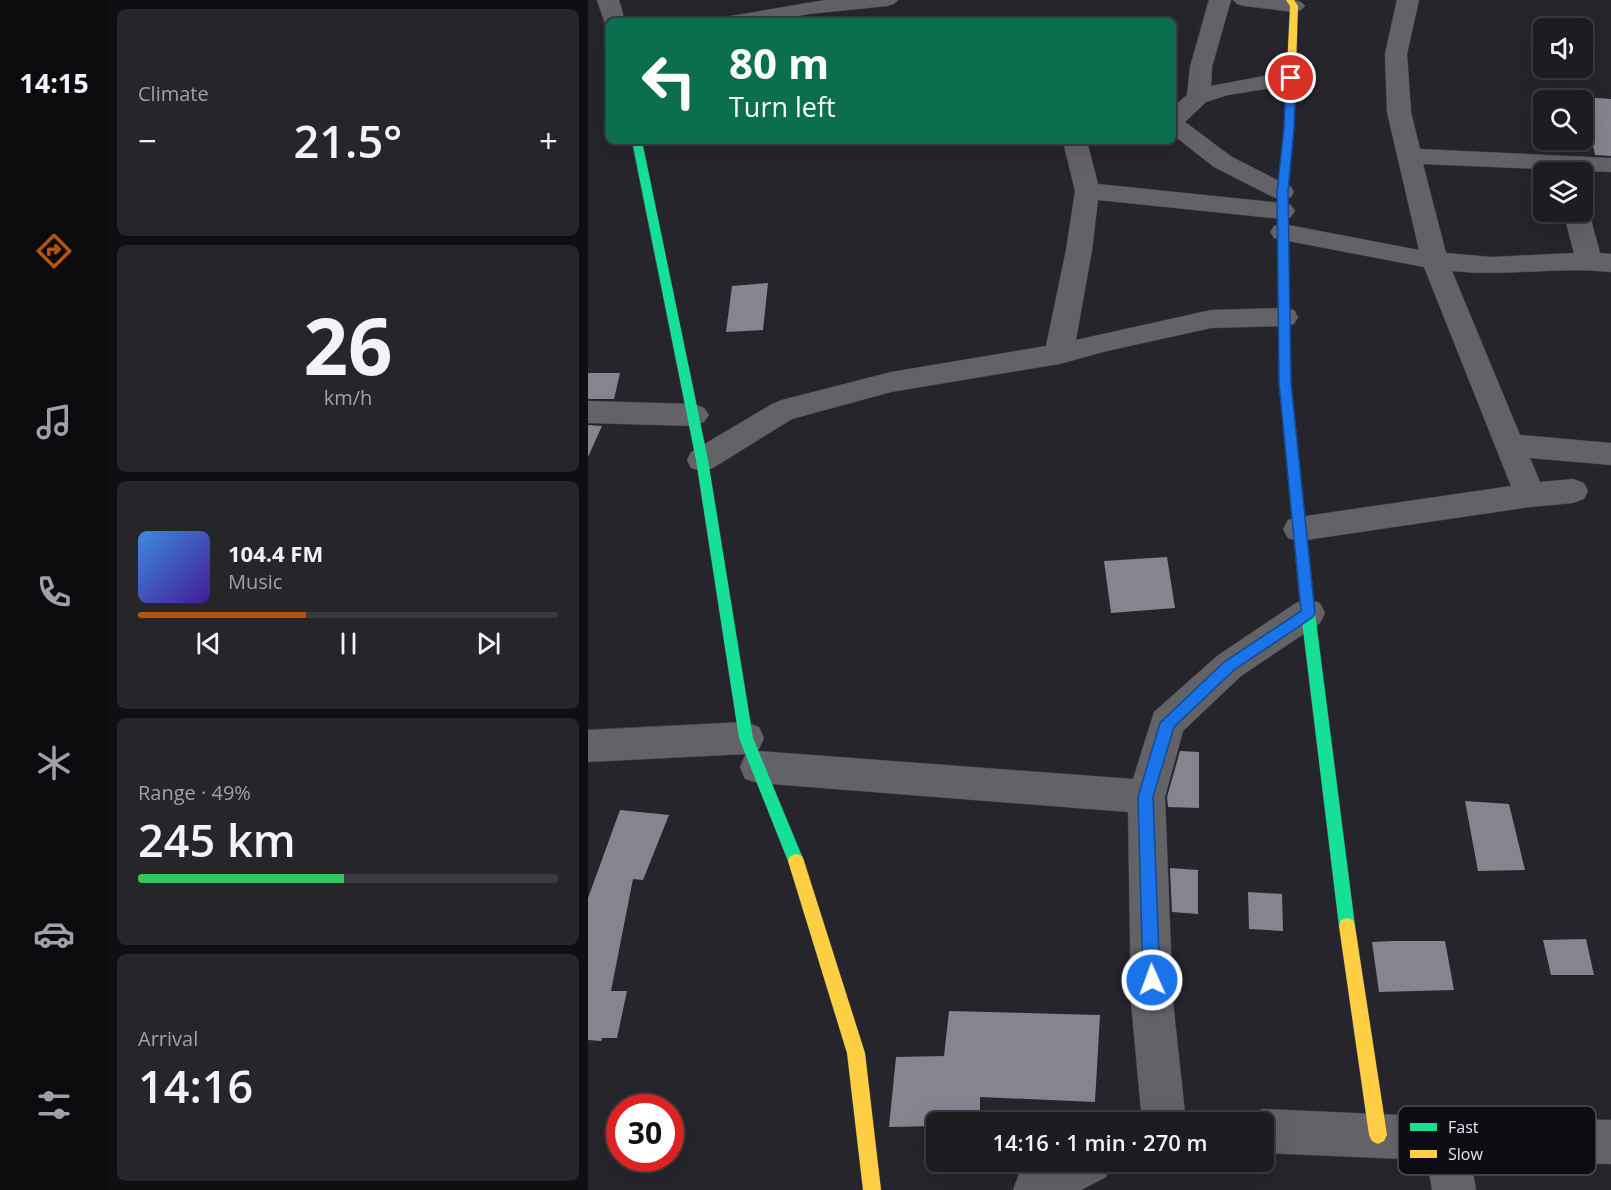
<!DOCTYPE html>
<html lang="en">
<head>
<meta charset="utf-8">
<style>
	:root { --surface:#1c1c21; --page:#25252a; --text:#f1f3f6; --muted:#a0a1a5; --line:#3a3a3f; --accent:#b45309 }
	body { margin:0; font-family:"Open Sans",sans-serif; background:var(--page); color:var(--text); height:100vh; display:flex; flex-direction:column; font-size:22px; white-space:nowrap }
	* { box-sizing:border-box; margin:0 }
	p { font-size:20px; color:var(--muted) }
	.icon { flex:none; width:33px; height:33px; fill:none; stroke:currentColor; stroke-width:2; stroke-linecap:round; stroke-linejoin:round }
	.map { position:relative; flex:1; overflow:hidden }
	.drawer { display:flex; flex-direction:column; gap:9px; padding:9px; background:#0f0f12; width:480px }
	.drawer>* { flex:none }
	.hud { position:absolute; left:18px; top:18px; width:570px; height:126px; border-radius:9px; box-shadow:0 6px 24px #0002,0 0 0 2px var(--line); background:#0b6e4f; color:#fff; overflow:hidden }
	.buttons { position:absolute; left:945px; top:18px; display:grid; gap:12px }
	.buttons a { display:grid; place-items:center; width:60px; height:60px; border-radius:9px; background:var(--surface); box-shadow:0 6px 24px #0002,0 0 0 2px var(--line); font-size:30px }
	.speed { position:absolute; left:18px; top:1094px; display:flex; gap:12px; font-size:30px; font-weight:700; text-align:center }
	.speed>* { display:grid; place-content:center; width:78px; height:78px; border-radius:50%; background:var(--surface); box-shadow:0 6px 24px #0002,0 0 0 2px var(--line); line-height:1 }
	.speed .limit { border:9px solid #d22; background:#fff; color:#111 }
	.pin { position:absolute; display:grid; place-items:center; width:51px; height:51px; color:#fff; margin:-26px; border:3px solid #fff; border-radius:50%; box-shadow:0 2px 6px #0007 }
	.me { position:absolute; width:66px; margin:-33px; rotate:358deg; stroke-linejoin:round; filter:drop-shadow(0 0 4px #0008) }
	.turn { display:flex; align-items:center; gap:21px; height:126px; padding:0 24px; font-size:27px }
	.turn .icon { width:78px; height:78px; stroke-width:2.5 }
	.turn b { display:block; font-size:42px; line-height:51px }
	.big { font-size:45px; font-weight:600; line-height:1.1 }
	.drawer .widget { flex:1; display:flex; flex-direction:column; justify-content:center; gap:9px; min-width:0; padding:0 21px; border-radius:9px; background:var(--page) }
	.drawer .dial { align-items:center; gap:0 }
	.dial b { font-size:78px; line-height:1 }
	.song { display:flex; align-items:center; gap:18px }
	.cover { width:72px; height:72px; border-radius:9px; background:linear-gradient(135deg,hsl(210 70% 55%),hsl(260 70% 35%)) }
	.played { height:6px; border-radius:3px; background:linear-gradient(90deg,var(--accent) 40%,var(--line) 40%) }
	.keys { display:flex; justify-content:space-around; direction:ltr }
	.heat { display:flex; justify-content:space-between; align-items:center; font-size:33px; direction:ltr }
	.charge { height:9px; border-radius:4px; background:linear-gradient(90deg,#34c759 49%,var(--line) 0) }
	.trip { position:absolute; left:338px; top:1112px; width:348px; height:60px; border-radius:9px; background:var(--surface); box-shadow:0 6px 24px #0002,0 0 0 2px var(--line); font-weight:600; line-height:60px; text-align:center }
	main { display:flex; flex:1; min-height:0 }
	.dock { display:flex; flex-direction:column; width:108px; justify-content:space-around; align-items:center; background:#0b0b0d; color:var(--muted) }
	.dock .icon { width:42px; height:42px }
	.dock .current { color:var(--accent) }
	.dock b { font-size:27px; color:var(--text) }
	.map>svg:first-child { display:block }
	.building { fill:#85848f }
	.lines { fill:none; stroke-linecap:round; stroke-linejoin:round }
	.street-casing { stroke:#424147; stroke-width:1 }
	.fast-casing { stroke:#424147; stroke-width:1 }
	.slow-casing { stroke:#424147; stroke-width:1 }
	.street { fill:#636266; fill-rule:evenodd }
	.fast { fill:#16e098; fill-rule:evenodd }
	.slow { fill:#ffcf43; fill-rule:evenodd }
	.route { fill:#1a73e8; stroke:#114b97; stroke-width:1.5 }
	.key { fill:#0d0c12; stroke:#4f4e55; stroke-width:1.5 }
	.key-label { font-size:16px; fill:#e8e7f0 }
</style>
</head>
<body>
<main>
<nav class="dock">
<b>14:15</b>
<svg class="icon current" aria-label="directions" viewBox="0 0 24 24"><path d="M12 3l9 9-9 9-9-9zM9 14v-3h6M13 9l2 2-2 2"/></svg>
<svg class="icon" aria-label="music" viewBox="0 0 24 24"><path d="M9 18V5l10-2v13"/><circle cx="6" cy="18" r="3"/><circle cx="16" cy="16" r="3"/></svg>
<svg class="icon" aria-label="phone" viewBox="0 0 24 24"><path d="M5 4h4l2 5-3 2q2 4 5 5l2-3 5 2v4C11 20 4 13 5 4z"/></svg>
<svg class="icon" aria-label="climate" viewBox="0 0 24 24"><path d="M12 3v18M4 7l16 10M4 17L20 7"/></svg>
<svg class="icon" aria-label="car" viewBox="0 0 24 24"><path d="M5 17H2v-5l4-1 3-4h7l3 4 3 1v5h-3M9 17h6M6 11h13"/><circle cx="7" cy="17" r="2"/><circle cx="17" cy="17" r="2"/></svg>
<svg class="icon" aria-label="filters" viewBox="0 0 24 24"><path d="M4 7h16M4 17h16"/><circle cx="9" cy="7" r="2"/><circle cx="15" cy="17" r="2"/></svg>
</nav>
<section class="drawer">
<div class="widget"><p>Climate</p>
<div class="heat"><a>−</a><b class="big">21.5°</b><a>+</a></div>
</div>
<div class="widget dial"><b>26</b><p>km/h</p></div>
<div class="widget">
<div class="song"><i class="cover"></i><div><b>104.4 FM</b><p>Music</p></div></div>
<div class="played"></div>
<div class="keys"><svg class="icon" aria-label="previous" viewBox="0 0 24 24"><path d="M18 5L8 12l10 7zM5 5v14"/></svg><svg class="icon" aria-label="pause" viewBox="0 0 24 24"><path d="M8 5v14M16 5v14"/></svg><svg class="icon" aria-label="next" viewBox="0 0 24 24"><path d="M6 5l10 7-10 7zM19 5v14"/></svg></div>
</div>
<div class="widget"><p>Range · 49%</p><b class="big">245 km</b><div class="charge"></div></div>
<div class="widget"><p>Arrival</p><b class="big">14:16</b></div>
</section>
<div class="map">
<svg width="1023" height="1190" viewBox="0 0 1023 1190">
	<rect width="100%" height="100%" fill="#26252c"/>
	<!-- building -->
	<path class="building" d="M994,97L1023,99V156L1007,155Z
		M180,283L175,330L138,332L144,286Z
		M0,373H32L26,399H0Z
		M0,425L14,426L0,457Z
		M579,557L587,608L523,613L516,561Z
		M592,751L611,752V808L580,807L579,797Z
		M877,801L921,804L937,870L890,871Z
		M32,810L81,815L55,880L45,879L23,991H39L29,1038H14L13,1041L0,1040V898Z
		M582,868L610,870V914L584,912Z
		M660,892L694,894L695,931L661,929Z
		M998,939L1006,975H963L955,940Z
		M806,941H857L866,990L791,992L784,942Z
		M361,1011L512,1015L507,1102L392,1097V1122H348V1126L301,1127L308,1057L356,1056Z"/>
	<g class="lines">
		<!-- street casing -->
		<g class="street-casing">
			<path id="street" d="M9,0H31L37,21H21V26H18Z
				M237,0H310L306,4L299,6L221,14L185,21H138L141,16L149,15Z
				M621,0H643L624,67L623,86L703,71L711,73L714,78L711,83L703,85L640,95L618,102L597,122L644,157L703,187L706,192L703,197L694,200L685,197L626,167L585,135V107L599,95L602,67Z
				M645,0H707L713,2L717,6L713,10L706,12L656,6L649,4Z
				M809,0H831L819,54L823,112L832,149L1023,158V172L835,164L858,253L904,257L986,253L975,212H994V206L1001,212L1012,253L1023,254V272C970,266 918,277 864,271L932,435L1023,443V465L942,458L952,482L985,479L996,483L1000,491L996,499L985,503L942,507L711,541L700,538L695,529L700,520L711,517L923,486L836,267L695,240L686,238L682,232L686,226L695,224L831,250L799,112L797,54Z
				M475,141H499L510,184L694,203L703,205L707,211L703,217L694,219L510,200L504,250L488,340L623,310L696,308L706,310L710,317L706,324L696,326L623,328L519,351L471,364L303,392L204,419L125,468L114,471L103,468L99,460L103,452L184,404L194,400L303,372L458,346L478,250L487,191Z
				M0,401L106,404L116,408L121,415L116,422L106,426L0,423Z
				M720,599L732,603L737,613L732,623L653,676L595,731L577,797L585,1002L598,1122H554L543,1002L540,812L170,783L157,779L152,767L157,755L170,751L545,779L566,712L629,656L708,603Z
				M158,722L171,727L176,738L171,749L158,754L0,762V730Z
				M675,1109L857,1117L1023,1120V1164L883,1161L888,1190H844L839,1160L675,1153V1122H657L660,1116Z
				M456,1161H524L518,1177L493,1190H425L431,1174Z"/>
		</g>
		<!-- fast casing -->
		<g class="fast-casing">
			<path id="fast" d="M44,141H54L120,460L165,738L216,861L214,866L208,868L202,866L200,861L151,738L108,460Z
				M694,196L699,199L703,383L727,613L767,926L765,932L759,934L753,932L751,926L713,613L691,383L689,199Z"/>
		</g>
		<!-- slow casing -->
		<g class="slow-casing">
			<path id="slow" d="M698,0H706L710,6L706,128L699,199L694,202L689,199L696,128L702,6Z
				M208,854L214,856L216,861L277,1053L293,1190H275L259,1053L200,861L202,856Z
				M759,918L765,920L767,926L799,1135L796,1141L790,1144L784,1141L781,1135L751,926L753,920Z"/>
		</g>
		<!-- street -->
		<use href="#street" class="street"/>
		<!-- fast -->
		<use href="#fast" class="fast"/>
		<!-- slow -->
		<use href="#slow" class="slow"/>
	</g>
	<!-- route -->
	<path class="route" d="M703,75L708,78L706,128L700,192L703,383L727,613L725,617L646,670L586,727L565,797L572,980L570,986L564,988L558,986L555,980L550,797L572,723L636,662L713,611L691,383L689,192L696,128L698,78Z"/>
	<!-- legend -->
	<rect x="810" y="1106" width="198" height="69" rx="9" class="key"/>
	<rect x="822" y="1123" width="27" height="8" fill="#16e098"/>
	<rect x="822" y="1150" width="27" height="8" fill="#ffcf43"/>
	<g class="key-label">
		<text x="860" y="1133">Fast</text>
		<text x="860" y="1160">Slow</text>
	</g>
</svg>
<div class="buttons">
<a><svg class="icon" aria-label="sound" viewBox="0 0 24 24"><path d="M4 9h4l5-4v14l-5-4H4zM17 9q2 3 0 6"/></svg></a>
<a><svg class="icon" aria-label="search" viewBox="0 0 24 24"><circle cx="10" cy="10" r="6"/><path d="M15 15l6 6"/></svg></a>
<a><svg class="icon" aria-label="layers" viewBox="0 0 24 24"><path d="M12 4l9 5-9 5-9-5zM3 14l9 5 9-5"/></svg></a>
</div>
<div class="speed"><div class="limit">30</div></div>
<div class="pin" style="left:703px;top:78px;background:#d93025"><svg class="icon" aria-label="arrive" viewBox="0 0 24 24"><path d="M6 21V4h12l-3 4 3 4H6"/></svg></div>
<svg class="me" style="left:564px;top:980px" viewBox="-20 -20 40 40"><circle r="17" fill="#1a73e8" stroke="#fff" stroke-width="3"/><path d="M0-11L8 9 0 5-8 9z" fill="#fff"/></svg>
<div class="trip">14:16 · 1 min · 270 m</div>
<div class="hud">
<div class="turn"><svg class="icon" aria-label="left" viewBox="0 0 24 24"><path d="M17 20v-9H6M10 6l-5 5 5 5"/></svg><div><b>80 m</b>Turn left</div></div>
</div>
</div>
</main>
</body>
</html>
